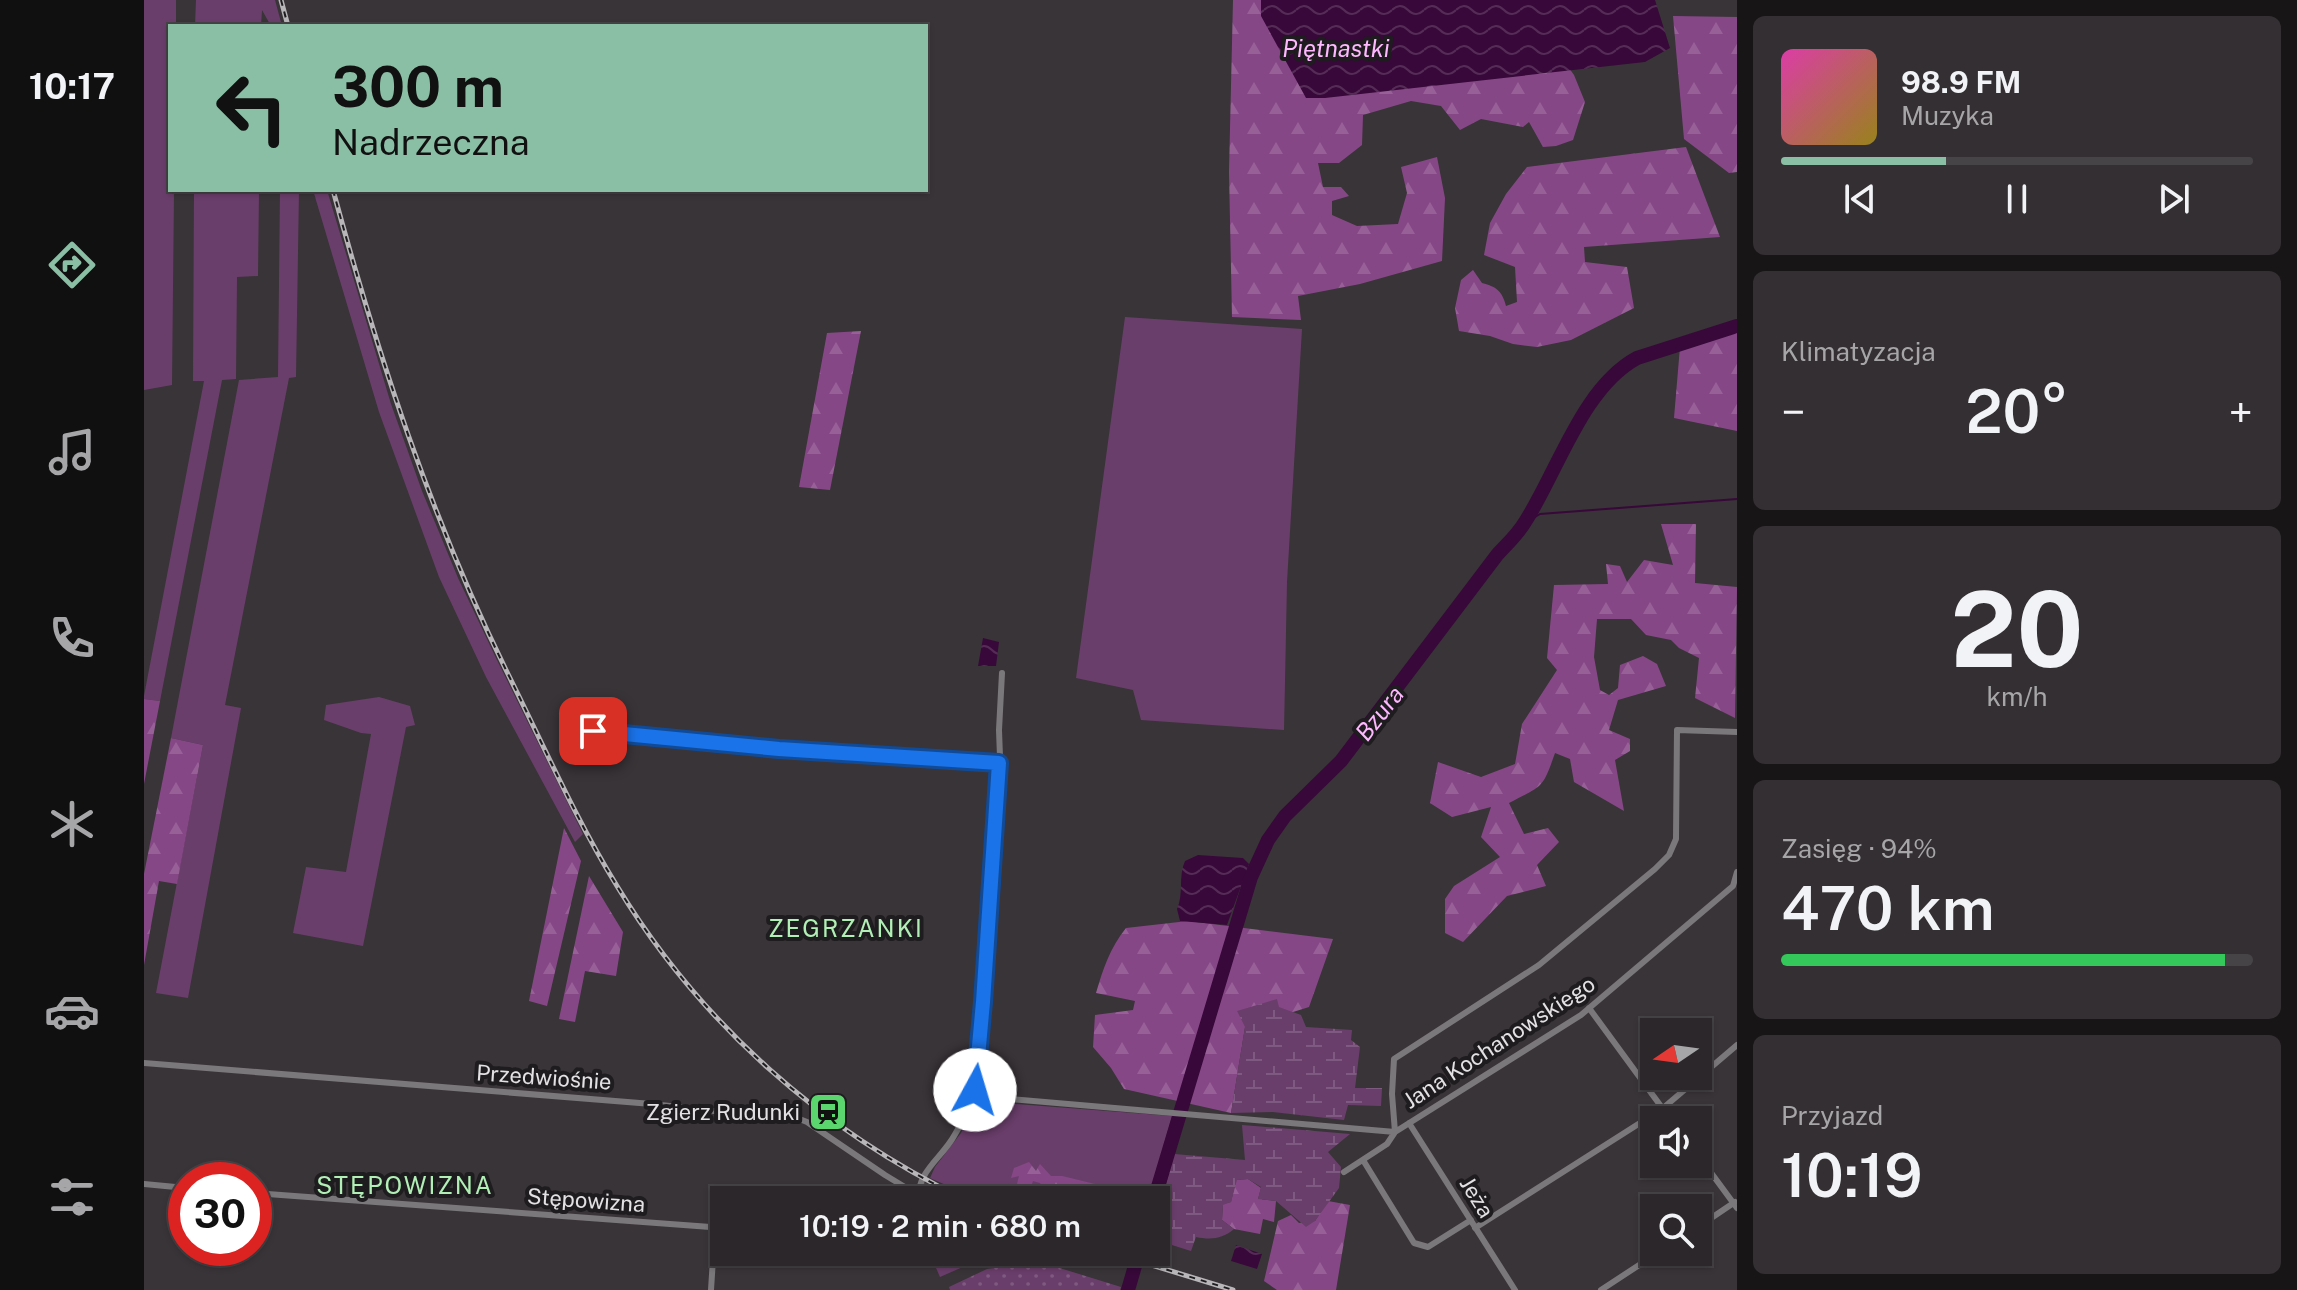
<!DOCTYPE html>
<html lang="pl">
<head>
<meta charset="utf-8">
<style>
	:root { --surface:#2b272a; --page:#332f32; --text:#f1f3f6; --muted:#a6a5a8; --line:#474447; --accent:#8abfa5 }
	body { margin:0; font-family:"Public Sans",sans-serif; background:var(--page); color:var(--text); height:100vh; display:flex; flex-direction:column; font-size:30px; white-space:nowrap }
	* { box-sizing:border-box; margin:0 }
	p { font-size:26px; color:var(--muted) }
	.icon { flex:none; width:44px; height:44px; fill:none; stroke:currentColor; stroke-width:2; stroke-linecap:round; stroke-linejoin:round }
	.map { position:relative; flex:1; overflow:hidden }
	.panel { display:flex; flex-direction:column; gap:16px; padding:16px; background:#181517; width:560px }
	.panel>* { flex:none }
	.banner { position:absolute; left:24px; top:24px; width:760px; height:168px; border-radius:0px; box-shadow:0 2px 6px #0004,0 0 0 2px var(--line); background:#8abfa5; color:#111; overflow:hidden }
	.needle { width:52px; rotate:257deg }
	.fabs { position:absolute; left:1496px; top:1018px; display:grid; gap:16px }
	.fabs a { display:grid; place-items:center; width:72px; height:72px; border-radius:0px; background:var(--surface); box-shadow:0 2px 6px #0004,0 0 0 2px var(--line); font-size:40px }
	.speed { position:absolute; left:24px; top:1162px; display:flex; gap:16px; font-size:40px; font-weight:700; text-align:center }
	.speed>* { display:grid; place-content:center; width:104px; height:104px; border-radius:50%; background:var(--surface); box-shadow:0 2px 6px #0004,0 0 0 2px var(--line); line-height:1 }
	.speed .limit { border:12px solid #d22; background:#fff; color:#111 }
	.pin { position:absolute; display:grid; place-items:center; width:68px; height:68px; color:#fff; margin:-34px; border-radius:16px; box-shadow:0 4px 12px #0006 }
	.me { position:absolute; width:88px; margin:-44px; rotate:6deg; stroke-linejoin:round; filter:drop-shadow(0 0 6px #0008) }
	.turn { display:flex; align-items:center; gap:28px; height:168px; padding:0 32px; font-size:36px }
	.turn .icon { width:104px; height:104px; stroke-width:2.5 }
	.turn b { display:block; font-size:56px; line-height:68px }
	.big { font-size:60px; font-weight:600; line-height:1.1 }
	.panel .card { flex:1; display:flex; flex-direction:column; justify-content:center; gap:12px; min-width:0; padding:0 28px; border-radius:12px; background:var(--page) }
	.panel .dial { align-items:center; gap:0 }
	.dial b { font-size:104px; line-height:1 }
	.song { display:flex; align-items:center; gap:24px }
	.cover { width:96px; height:96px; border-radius:12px; background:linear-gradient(135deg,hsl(320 70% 55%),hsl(50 70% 35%)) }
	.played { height:8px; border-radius:4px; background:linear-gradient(90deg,var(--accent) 35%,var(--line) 35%) }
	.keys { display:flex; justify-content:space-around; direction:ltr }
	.heat { display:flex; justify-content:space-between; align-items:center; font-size:44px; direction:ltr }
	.charge { height:12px; border-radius:6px; background:linear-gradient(90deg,#34c759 94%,var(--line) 0) }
	.trip { position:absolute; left:566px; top:1186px; width:460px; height:80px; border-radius:0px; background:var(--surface); box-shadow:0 2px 6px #0004,0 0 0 2px var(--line); font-weight:600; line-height:80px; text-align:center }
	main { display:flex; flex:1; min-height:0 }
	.menu { display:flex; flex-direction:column; width:144px; justify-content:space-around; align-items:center; background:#111011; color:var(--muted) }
	.menu .icon { width:56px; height:56px }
	.menu .selected { color:var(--accent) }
	.menu b { font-size:36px; color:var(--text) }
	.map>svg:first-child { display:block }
	.grass { fill:#6a3e6b }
	.forest { fill:url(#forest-firs) }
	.wetland { fill:url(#wetland-marsh) }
	.garden { fill:url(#garden-dots) }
	.water { fill:url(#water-waves) }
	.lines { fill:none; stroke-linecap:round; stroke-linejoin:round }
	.stream { stroke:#370839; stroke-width:2 }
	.river { stroke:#370839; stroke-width:14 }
	.minor { stroke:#7b787b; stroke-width:6 }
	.rail-casing { stroke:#b9b6b9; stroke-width:5 }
	.rail { stroke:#1e1c1e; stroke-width:2; stroke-dasharray:6; stroke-linecap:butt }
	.route-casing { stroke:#114b97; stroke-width:20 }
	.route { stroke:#1a73e8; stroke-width:14 }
	.labels { text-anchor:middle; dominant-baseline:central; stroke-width:8; stroke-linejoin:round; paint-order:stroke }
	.street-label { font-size:22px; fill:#e4e1e4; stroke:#1e1c1e }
	.poi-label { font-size:22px; fill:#e4e1e4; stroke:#1e1c1e; text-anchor:end }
	.water-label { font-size:24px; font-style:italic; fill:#feb8fe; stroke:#1e1c1e }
	.neighbourhood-label { font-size:24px; letter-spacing:2px; fill:#b1efb6; stroke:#1e1c1e }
</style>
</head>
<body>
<main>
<nav class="menu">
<b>10:17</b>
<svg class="icon selected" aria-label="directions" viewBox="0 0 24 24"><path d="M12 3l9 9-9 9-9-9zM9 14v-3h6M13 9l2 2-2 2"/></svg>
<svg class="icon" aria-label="music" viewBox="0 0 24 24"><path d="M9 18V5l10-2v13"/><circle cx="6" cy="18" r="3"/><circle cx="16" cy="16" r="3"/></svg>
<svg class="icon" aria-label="phone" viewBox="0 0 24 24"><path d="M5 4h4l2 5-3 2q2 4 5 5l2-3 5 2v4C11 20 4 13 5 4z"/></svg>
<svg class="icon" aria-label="climate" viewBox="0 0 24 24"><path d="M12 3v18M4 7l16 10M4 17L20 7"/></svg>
<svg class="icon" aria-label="car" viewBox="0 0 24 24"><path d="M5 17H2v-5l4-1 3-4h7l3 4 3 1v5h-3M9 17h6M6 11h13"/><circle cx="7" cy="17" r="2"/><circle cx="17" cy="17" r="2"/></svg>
<svg class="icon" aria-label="filters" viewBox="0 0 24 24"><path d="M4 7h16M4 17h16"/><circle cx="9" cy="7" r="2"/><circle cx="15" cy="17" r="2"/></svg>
</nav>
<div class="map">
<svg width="1593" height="1290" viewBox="0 0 1593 1290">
	<defs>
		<pattern id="forest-firs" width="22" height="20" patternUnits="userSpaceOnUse" patternTransform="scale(2)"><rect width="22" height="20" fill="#864787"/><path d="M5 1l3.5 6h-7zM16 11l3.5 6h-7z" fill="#976198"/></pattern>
		<pattern id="wetland-marsh" width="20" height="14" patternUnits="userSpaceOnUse" patternTransform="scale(2)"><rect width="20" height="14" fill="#6a3e6b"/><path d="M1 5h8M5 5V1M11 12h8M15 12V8" fill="none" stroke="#7f5a80"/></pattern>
		<pattern id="garden-dots" width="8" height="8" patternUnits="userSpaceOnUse" patternTransform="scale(2)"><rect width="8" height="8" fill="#6a3e6b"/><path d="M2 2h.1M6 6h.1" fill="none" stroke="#7f5a80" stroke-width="1.8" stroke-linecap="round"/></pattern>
		<pattern id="water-waves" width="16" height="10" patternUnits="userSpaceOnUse" patternTransform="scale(2)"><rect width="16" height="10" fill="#370839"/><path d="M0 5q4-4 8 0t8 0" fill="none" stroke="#542c56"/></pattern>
	</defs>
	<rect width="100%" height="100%" fill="#393438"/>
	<!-- grass -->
	<path class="grass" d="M0,0H32V26H26V190H30L28,385L0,390Z
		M52,0H131L138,26H127L118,10L117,26H51Z
		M50,190H115L114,276L93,277L92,379L78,380L16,701L0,699V696L60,381H49Z
		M136,190H155L152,377L145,378L81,705L97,708L44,998L12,993L59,745L27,738L95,380L134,377Z
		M169,190H183L247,404L278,491L314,578L351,656L439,834L431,842L342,677L295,577L235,412Z
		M981,317L1158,329L1143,582L1140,730L997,720L989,690L932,678Z
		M235,697L266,706L271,725L262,727L219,946L149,933L162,867L202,872L227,734L217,733L180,720L182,705Z
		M833,1101L1028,1116L1004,1200H836L786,1178L791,1167L817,1133Z
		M780,1183L784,1184L816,1200H778L777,1193Z
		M785,1252H853L796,1277Z"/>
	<!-- forest -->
	<path class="forest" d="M1089,0H1136L1420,61L1430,75L1441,102L1429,140L1412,146L1399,147L1385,122L1379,127L1337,119L1316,130L1297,106L1267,101L1219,115L1218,145L1195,163H1174L1179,187H1197L1205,196L1188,201V215L1213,226L1254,224L1263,193L1257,167L1293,157L1301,198L1298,261L1216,284L1154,296L1157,320L1088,317L1085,172Z
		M1529,16L1593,17V172L1585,173L1540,139Z
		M1542,147L1576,237L1440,247L1441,262L1483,267L1490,308L1427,340L1393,347L1369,344L1346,336L1315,331L1311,308L1317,280L1329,270L1338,283C1353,287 1358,291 1362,306L1373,302L1371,267L1340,255L1346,223L1362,194L1383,167Z
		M1593,329V431L1530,418L1536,347Z
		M717,331L686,490L655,487L683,333Z
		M1517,524H1552L1551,583L1593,587L1591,718L1551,698L1555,658L1535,648L1527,640L1502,635L1487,619H1453L1450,657L1456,690L1465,695L1474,688L1476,665L1499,656L1513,664L1522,686L1474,700L1465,730L1486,739V751L1471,760L1480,811L1430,782L1426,759L1411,753C1398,790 1399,785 1365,803L1380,834L1404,828L1415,842L1393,865L1402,886L1363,896L1319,942L1301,933V899L1310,886L1356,857L1337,837L1347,807L1308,817L1286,803L1294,762L1337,777L1371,764L1378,724L1413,670L1403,658L1410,585L1464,584L1462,564L1476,566L1483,582L1500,560L1529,565Z
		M0,699L16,701L0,784Z
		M27,738L59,745L33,884L15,881L0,965V874Z
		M420,828L437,861L403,1006L385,1001Z
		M445,876L479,932L472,976L441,971L431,1022L415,1019Z
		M1044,921L1189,939L1165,1007L1101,1027L1087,1113L980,1089L967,1068L949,1047L951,1015L989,1010L991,1001L952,993C959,969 966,948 982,928Z
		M885,1162L892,1171L896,1164L907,1176H918L955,1185L937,1200H905L915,1198L918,1191L913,1186L901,1190L896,1183L889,1181L887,1187L877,1192L873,1184L875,1176L867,1178L870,1168Z
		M1104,1179L1117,1188L1114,1199L1132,1201L1130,1222L1119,1219L1116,1234L1090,1229L1078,1220L1079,1204L1087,1202L1092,1180Z
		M1184,1201L1206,1205L1192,1290H1133L1120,1281L1134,1221L1147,1215L1155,1223L1171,1221Z"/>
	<!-- wetland -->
	<path class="wetland" d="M1133,999L1135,1007L1157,1015L1162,1027L1208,1030L1207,1040L1216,1047L1211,1088H1238L1237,1106L1204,1105L1200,1120L1129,1112L1087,1113L1101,1027L1093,1011Z
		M1098,1125L1206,1134L1184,1152L1197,1167L1195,1188L1171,1221L1162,1227L1132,1201L1114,1199L1117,1187L1104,1179L1093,1180L1087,1202L1079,1205L1078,1220L1090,1229C1078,1239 1067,1240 1052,1237L1047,1251L1012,1240V1223L1030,1154L1101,1160Z"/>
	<!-- garden -->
	<path class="garden" d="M873,1265H906L977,1287L976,1290H806L805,1287L843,1269Z"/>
	<!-- water -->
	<path class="water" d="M1117,0H1511L1526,48L1501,62L1181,98H1162L1117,16Z
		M839,638L855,642L852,666H834Z
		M1054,855L1099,858L1105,864L1083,925L1036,921L1033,909C1040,894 1034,876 1041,861Z
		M1092,1245L1118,1254L1113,1269L1087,1261Z"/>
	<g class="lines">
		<!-- stream -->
		<path class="stream" d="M1381,523L1396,514L1593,499"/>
		<!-- river -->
		<path class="river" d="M1010,1200L1107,877L1124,840L1141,816L1197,761L1353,555C1363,544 1374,534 1381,522C1414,471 1438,388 1493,358L1593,326
			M984,1290L995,1252"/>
		<!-- minor -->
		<path class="minor" d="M418,728L635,749L855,763
			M1445,1008L1527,1120
			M0,1063L508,1104L579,1112L648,1116L663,1122L741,1175L774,1195
			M830,1096L1251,1132L1248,1094L1250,1059L1395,965L1511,869L1525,855L1532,839L1533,730L1593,732
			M1265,1123L1371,1290
			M1554,1155L1593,1208
			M1219,1160L1270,1243L1284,1247L1327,1220
			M1200,1172L1243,1144L1251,1132L1437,1015L1589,886L1593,872
			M0,1184L42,1188
			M110,1193L580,1228
			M775,1200C772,1172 798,1158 810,1136C819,1121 829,1102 833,1084L856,757L855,730L858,673
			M1554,1227L1591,1202
			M1331,1228L1518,1109L1593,1045
			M567,1290L571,1227
			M1457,1290L1515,1252"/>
		<!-- rail casing -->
		<g class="rail-casing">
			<path id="rail" d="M137,0L144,26
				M189,190C234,356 287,518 363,672C399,744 431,818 473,886C556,1023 678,1131 822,1200
				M965,1252L1089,1290"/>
		</g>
		<!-- rail -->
		<use href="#rail" class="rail"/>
	</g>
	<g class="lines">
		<!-- route casing -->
		<g class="route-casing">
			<path id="route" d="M449,731L635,749L855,763L839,1002L831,1090"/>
		</g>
		<!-- route -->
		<use href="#route" class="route"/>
	</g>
	<!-- icons -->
	<defs>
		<g id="station-square" transform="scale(2)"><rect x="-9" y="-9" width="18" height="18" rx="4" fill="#5bd56e" stroke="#1e1c1e"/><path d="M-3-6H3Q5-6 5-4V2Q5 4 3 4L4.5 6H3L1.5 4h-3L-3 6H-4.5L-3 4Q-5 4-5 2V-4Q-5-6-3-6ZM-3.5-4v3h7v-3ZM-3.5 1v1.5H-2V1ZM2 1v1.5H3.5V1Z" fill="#111"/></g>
	</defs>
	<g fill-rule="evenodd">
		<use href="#station-square" x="684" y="1112"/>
	</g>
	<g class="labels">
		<!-- street labels -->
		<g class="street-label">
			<text transform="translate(1355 1042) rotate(-33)">Jana Kochanowskiego</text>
			<text transform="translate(400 1077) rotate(4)">Przedwiośnie</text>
			<text transform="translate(1333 1197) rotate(58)">Jeża</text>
			<text transform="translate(442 1200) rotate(4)">Stępowizna</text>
		</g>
		<!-- poi labels -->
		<g class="poi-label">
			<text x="656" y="1112">Zgierz Rudunki</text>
		</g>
		<!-- water labels -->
		<g class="water-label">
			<text x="1192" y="48">Piętnastki</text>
			<text transform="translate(1235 713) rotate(-52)">Bzura</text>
		</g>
		<!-- neighbourhood labels -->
		<g class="neighbourhood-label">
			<text x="702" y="928">ZEGRZANKI</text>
			<text x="261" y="1185">STĘPOWIZNA</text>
		</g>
	</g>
</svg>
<div class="fabs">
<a><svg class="needle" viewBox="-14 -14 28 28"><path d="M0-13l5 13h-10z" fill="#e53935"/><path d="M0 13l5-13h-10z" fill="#a6a5a8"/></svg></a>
<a><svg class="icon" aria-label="sound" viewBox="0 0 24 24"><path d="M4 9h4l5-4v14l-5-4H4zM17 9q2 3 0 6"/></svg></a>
<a><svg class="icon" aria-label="search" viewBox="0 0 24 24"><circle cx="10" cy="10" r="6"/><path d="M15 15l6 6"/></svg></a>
</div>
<div class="speed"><div class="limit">30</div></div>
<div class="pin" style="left:449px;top:731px;background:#d93025"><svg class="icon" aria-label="arrive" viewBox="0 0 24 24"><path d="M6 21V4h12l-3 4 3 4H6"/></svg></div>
<svg class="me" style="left:831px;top:1090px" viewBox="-20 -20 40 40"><circle r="19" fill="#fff"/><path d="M0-13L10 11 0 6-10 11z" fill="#1a73e8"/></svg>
<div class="trip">10:19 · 2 min · 680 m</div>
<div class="banner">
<div class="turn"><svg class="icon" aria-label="left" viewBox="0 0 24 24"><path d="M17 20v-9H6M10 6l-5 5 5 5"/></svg><div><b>300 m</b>Nadrzeczna</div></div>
</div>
</div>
<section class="panel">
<div class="card">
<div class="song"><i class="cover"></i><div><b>98.9 FM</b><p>Muzyka</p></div></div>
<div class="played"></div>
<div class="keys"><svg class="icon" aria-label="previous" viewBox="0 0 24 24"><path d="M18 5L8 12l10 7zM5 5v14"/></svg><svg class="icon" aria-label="pause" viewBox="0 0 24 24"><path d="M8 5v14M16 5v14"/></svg><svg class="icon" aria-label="next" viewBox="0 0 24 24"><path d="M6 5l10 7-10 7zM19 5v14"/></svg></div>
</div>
<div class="card"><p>Klimatyzacja</p>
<div class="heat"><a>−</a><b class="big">20°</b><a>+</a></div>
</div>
<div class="card dial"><b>20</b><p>km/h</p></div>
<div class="card"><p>Zasięg · 94%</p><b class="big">470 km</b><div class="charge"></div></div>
<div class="card"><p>Przyjazd</p><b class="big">10:19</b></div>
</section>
</main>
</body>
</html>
